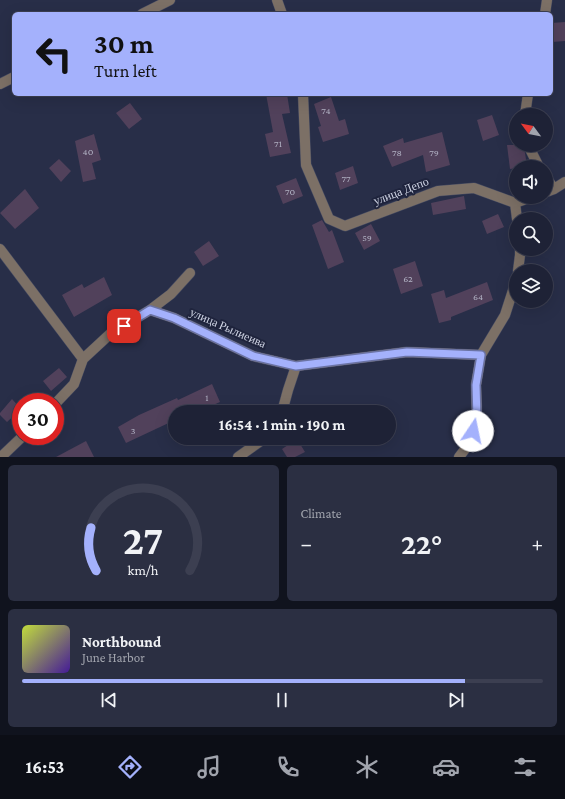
<!DOCTYPE html>
<html lang="en">
<head>
<meta charset="utf-8">
<style>
	:root { --surface:#1e2236; --page:#2b2f42; --text:#f1f3f6; --muted:#a1a4ad; --line:#3c3f51; --accent:#a4b1fc }
	body { margin:0; font-family:"Crimson Pro",serif; background:var(--page); color:var(--text); height:100vh; display:flex; flex-direction:column; font-size:15px; white-space:nowrap }
	* { box-sizing:border-box; margin:0 }
	p { font-size:13px; color:var(--muted) }
	.icon { flex:none; width:22px; height:22px; fill:none; stroke:currentColor; stroke-width:2; stroke-linecap:round; stroke-linejoin:round }
	.map { position:relative; height:457px; overflow:hidden }
	.panel { display:flex; flex-direction:column; gap:8px; padding:8px; background:#10131e; flex:1 }
	.panel>* { flex:none }
	.banner { position:absolute; left:12px; top:12px; width:541px; height:84px; border-radius:6px; box-shadow:0 4px 16px #0002,0 0 0 1px var(--line); background:#a4b1fc; color:#111; overflow:hidden }
	.needle { width:26px; rotate:302deg }
	.tools { position:absolute; left:509px; top:108px; display:grid; gap:8px }
	.tools a { display:grid; place-items:center; width:44px; height:44px; border-radius:50%; background:var(--surface); box-shadow:0 4px 16px #0002,0 0 0 1px var(--line); font-size:20px }
	.speed { position:absolute; left:12px; top:393px; display:flex; gap:8px; font-size:20px; font-weight:700; text-align:center }
	.speed>* { display:grid; place-content:center; width:52px; height:52px; border-radius:50%; background:var(--surface); box-shadow:0 4px 16px #0002,0 0 0 1px var(--line); line-height:1 }
	.speed .limit { border:6px solid #d22; background:#fff; color:#111 }
	.pin { position:absolute; display:grid; place-items:center; width:34px; height:34px; color:#fff; margin:-17px; border-radius:8px; box-shadow:0 2px 6px #0006 }
	.me { position:absolute; width:44px; margin:-22px; rotate:11deg; stroke-linejoin:round; filter:drop-shadow(0 0 3px #0008) }
	.turn { display:flex; align-items:center; gap:14px; height:84px; padding:0 16px; font-size:18px }
	.turn .icon { width:52px; height:52px; stroke-width:2.5 }
	.turn b { display:block; font-size:28px; line-height:34px }
	.big { font-size:30px; font-weight:700; line-height:1.1 }
	.panel .widget { flex:1; display:flex; flex-direction:column; justify-content:center; gap:6px; min-width:0; padding:0 14px; border-radius:6px; background:var(--page) }
	.panel .dial { align-items:center; gap:0 }
	.dial svg { height:104px; overflow:visible; fill:none; stroke:var(--line); stroke-width:7; stroke-linecap:round; text-anchor:middle }
	.dial text { fill:var(--text); stroke:none }
	.song { display:flex; align-items:center; gap:12px }
	.cover { width:48px; height:48px; border-radius:6px; background:linear-gradient(135deg,hsl(70 70% 55%),hsl(260 70% 35%)) }
	.played { height:4px; border-radius:2px; background:linear-gradient(90deg,var(--accent) 85%,var(--line) 85%) }
	.keys { display:flex; justify-content:space-around; direction:ltr }
	.heat { display:flex; justify-content:space-between; align-items:center; font-size:22px; direction:ltr }
	.panel .tiles { flex:1; display:grid; gap:8px; grid-template-columns:1fr 1fr }
	.widget:last-child { grid-column:span 2 }
	.trip { position:absolute; left:168px; top:405px; width:228px; height:40px; border-radius:20px; background:var(--surface); box-shadow:0 4px 16px #0002,0 0 0 1px var(--line); font-weight:700; line-height:40px; text-align:center }
	.menu { display:flex; height:64px; justify-content:space-around; align-items:center; background:#0c0e16; color:var(--muted) }
	.menu .icon { width:28px; height:28px }
	.menu .on { color:var(--accent) }
	.menu b { font-size:18px; color:var(--text) }
	.map>svg:first-child { display:block }
	.building { fill:#51415b }
	.lines { fill:none; stroke-linecap:round; stroke-linejoin:round }
	.minor-casing { stroke:#434961; stroke-width:11 }
	.minor { stroke:#7c7066; stroke-width:10 }
	.route-casing { stroke:#6b73a4; stroke-width:10 }
	.route { stroke:#a4b1fc; stroke-width:7 }
	.labels { text-anchor:middle; dominant-baseline:central; stroke-width:4; stroke-linejoin:round; paint-order:stroke }
	.number-label { font-size:10px; fill:#b0b0c2 }
	.street-label { font-size:12px; fill:#d0d5e5; stroke:#1f243d }
</style>
</head>
<body>
<div class="map">
<svg width="565" height="457" viewBox="0 0 565 457">
	<rect width="100%" height="100%" fill="#282e48"/>
	<!-- building -->
	<path class="building" d="M565,22V41L552,42L551,23Z
		M266,94H287L290,113L282,114L291,153L270,157L265,134L273,132Z
		M331,97L339,121L345,119L349,134L323,142L318,127L321,126L314,104Z
		M130,103L142,119L129,129L116,113Z
		M492,115L499,135L483,141L477,120Z
		M442,132L450,165L426,172L423,155L392,167L383,146L403,138L404,143Z
		M94,134L101,160L92,163L96,179L83,182L75,141Z
		M507,145H522L525,153L527,166L516,167V168L510,169Z
		M59,159L71,171L61,182L49,168Z
		M353,166L358,183L340,190L335,173Z
		M296,178L303,196L283,204L276,186Z
		M25,189L39,208L15,229L0,213Z
		M464,196L466,209L433,215L431,203Z
		M498,214L504,227L487,234L482,221Z
		M322,220L329,232L332,230L344,262L328,269L312,225Z
		M371,224L380,241L364,250L355,233Z
		M209,241L219,256L203,266L194,252Z
		M415,261L423,286L401,294L393,269Z
		M104,277L112,295L74,317L62,295L82,284L84,288Z
		M487,282L493,300L451,317V320L439,323L431,294L444,290L446,298Z
		M59,368L67,377L51,391L43,381Z
		M212,384L220,402L197,412H175V420L126,443L118,427L139,415L177,398L178,400Z
		M12,399L21,409L7,422L0,415V413Z
		M297,439L305,452L295,457H287L282,449Z
		M86,441L94,457H56Z"/>
	<g class="lines">
		<!-- minor casing -->
		<g class="minor-casing">
			<path id="minor" d="M277,0L282,14
				M142,14L170,0
				M545,14L547,0
				M0,84L14,77
				M303,94L306,165L329,219L345,226L438,191L474,188L515,203L531,197
				M525,115L528,94
				M528,145L539,167
				M546,177L554,189
				M546,192L554,189L565,182
				M515,203L517,219
				M0,249L83,359
				M518,271L520,255V249
				M150,310L174,318L253,356L296,366L288,390L282,412
				M296,366L407,352L481,355L505,315L516,281
				M55,404L74,384L83,359L110,334L150,310L171,294L190,273
				M1,457L23,436
				M238,457L265,438
				M459,457L469,444L477,418L476,385L481,355"/>
		</g>
		<!-- minor -->
		<use href="#minor" class="minor"/>
	</g>
	<g class="lines">
		<!-- route casing -->
		<g class="route-casing">
			<path id="route" d="M124,326L150,310L174,318L253,356L296,366L407,352L481,355L476,385L477,418L473,431"/>
		</g>
		<!-- route -->
		<use href="#route" class="route"/>
	</g>
	<g class="labels">
		<!-- number labels -->
		<g class="number-label">
			<text x="326" y="110">74</text>
			<text x="278" y="143">71</text>
			<text x="88" y="151">40</text>
			<text x="397" y="152">78</text>
			<text x="434" y="152">79</text>
			<text x="346" y="178">77</text>
			<text x="290" y="191">70</text>
			<text x="367" y="237">59</text>
			<text x="408" y="278">62</text>
			<text x="478" y="296">64</text>
			<text x="207" y="397">1</text>
			<text x="133" y="430">3</text>
		</g>
		<!-- street labels -->
		<g class="street-label">
			<text transform="translate(401 191) rotate(-21)">улица Депо</text>
			<text transform="translate(228 328) rotate(24)">улица Рылиеива</text>
		</g>
	</g>
</svg>
<div class="tools">
<a><svg class="needle" viewBox="-14 -14 28 28"><path d="M0-13l5 13h-10z" fill="#e53935"/><path d="M0 13l5-13h-10z" fill="#a1a4ad"/></svg></a>
<a><svg class="icon" aria-label="sound" viewBox="0 0 24 24"><path d="M4 9h4l5-4v14l-5-4H4zM17 9q2 3 0 6"/></svg></a>
<a><svg class="icon" aria-label="search" viewBox="0 0 24 24"><circle cx="10" cy="10" r="6"/><path d="M15 15l6 6"/></svg></a>
<a><svg class="icon" aria-label="layers" viewBox="0 0 24 24"><path d="M12 4l9 5-9 5-9-5zM3 14l9 5 9-5"/></svg></a>
</div>
<div class="speed"><div class="limit">30</div></div>
<div class="pin" style="left:124px;top:326px;background:#d93025"><svg class="icon" aria-label="arrive" viewBox="0 0 24 24"><path d="M6 21V4h12l-3 4 3 4H6"/></svg></div>
<svg class="me" style="left:473px;top:431px" viewBox="-20 -20 40 40"><circle r="19" fill="#fff"/><path d="M0-13L10 11 0 6-10 11z" fill="#a4b1fc"/></svg>
<div class="trip">16:54 · 1 min · 190 m</div>
<div class="banner">
<div class="turn"><svg class="icon" aria-label="left" viewBox="0 0 24 24"><path d="M17 20v-9H6M10 6l-5 5 5 5"/></svg><div><b>30 m</b>Turn left</div></div>
</div>
</div>
<section class="panel">
<div class="tiles">
<div class="widget dial"><svg viewBox="0 0 100 80">
<path d="M14 69A42 42 0 1 1 86 69"/>
<path d="M14 69A42 42 0 0 1 10 36" stroke="#a4b1fc"/>
<text x="50" y="56" font-size="32" font-weight="700">27</text>
<text x="50" y="72" font-size="11">km/h</text>
</svg></div>
<div class="widget"><p>Climate</p>
<div class="heat"><a>−</a><b class="big">22°</b><a>+</a></div>
</div>
<div class="widget">
<div class="song"><i class="cover"></i><div><b>Northbound</b><p>June Harbor</p></div></div>
<div class="played"></div>
<div class="keys"><svg class="icon" aria-label="previous" viewBox="0 0 24 24"><path d="M18 5L8 12l10 7zM5 5v14"/></svg><svg class="icon" aria-label="pause" viewBox="0 0 24 24"><path d="M8 5v14M16 5v14"/></svg><svg class="icon" aria-label="next" viewBox="0 0 24 24"><path d="M6 5l10 7-10 7zM19 5v14"/></svg></div>
</div>
</div>
</section>
<nav class="menu">
<b>16:53</b>
<svg class="icon on" aria-label="directions" viewBox="0 0 24 24"><path d="M12 3l9 9-9 9-9-9zM9 14v-3h6M13 9l2 2-2 2"/></svg>
<svg class="icon" aria-label="music" viewBox="0 0 24 24"><path d="M9 18V5l10-2v13"/><circle cx="6" cy="18" r="3"/><circle cx="16" cy="16" r="3"/></svg>
<svg class="icon" aria-label="phone" viewBox="0 0 24 24"><path d="M5 4h4l2 5-3 2q2 4 5 5l2-3 5 2v4C11 20 4 13 5 4z"/></svg>
<svg class="icon" aria-label="climate" viewBox="0 0 24 24"><path d="M12 3v18M4 7l16 10M4 17L20 7"/></svg>
<svg class="icon" aria-label="car" viewBox="0 0 24 24"><path d="M5 17H2v-5l4-1 3-4h7l3 4 3 1v5h-3M9 17h6M6 11h13"/><circle cx="7" cy="17" r="2"/><circle cx="17" cy="17" r="2"/></svg>
<svg class="icon" aria-label="filters" viewBox="0 0 24 24"><path d="M4 7h16M4 17h16"/><circle cx="9" cy="7" r="2"/><circle cx="15" cy="17" r="2"/></svg>
</nav>
</body>
</html>
